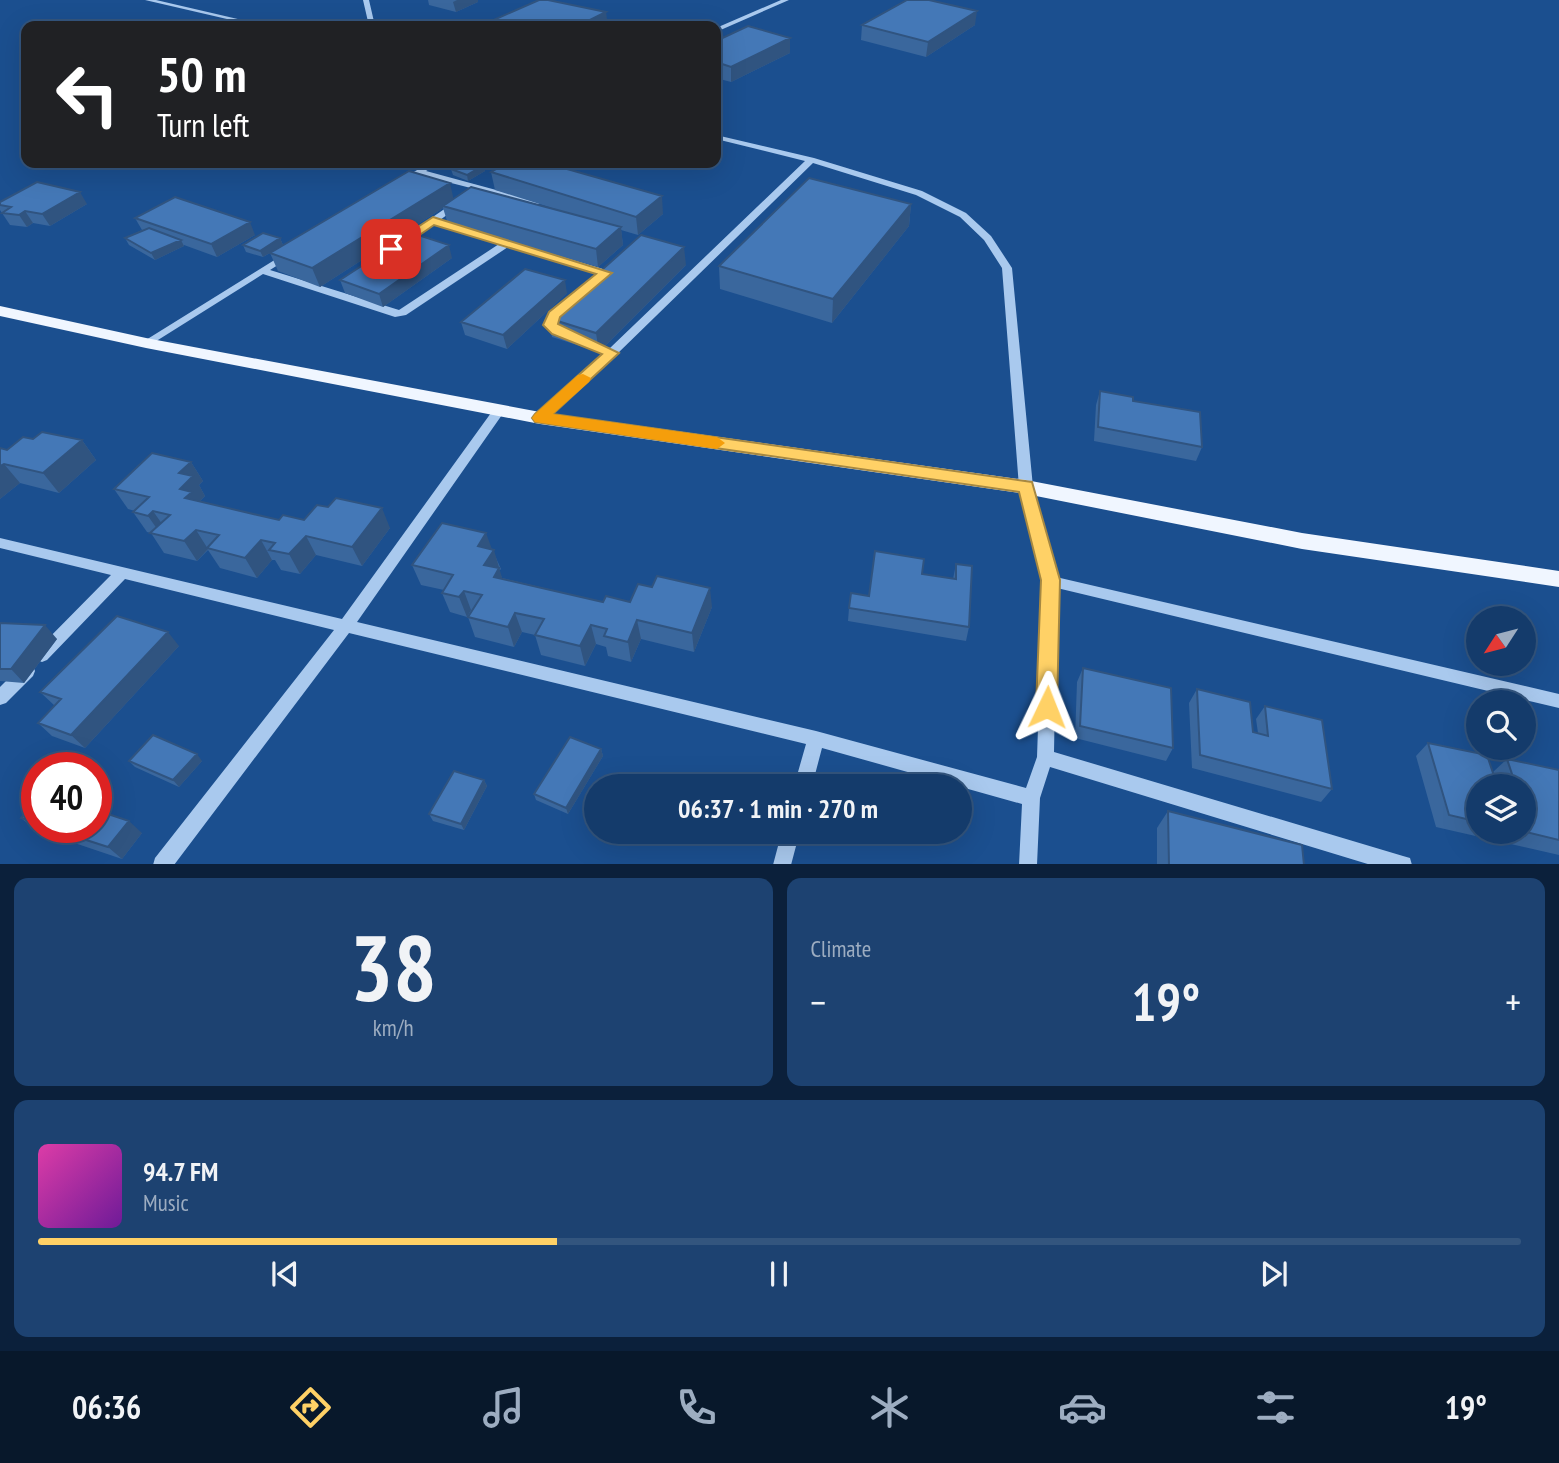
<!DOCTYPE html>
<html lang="en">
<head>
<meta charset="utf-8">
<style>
	:root { --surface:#143b6b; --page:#1d4271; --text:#f1f3f6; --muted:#9dadc1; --line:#33557e; --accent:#ffd166 }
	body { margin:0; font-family:"PT Sans Narrow",sans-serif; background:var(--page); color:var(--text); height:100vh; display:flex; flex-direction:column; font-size:26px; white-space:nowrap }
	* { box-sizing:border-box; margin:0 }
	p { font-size:23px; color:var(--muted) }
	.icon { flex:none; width:38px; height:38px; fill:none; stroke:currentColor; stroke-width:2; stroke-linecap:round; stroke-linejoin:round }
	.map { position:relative; height:864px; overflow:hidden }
	.drawer { display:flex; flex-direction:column; gap:14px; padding:14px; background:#0b203b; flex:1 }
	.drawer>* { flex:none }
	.banner { position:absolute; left:21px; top:21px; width:700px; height:147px; border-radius:14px; box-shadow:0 7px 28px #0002,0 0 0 2px var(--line); background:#202124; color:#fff; overflow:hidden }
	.needle { width:46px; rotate:234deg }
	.buttons { position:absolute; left:1466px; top:606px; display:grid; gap:14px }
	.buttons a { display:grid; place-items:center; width:70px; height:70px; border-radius:50%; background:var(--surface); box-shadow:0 7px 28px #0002,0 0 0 2px var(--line); font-size:35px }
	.speed { position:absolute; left:21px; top:752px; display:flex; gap:14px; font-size:35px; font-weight:700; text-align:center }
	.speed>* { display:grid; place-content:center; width:91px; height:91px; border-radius:50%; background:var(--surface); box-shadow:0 7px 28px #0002,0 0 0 2px var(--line); line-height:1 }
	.speed .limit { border:10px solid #d22; background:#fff; color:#111 }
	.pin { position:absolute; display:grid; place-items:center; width:60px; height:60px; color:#fff; margin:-30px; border-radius:14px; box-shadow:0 4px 10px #0006 }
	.me { position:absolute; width:77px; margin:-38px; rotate:2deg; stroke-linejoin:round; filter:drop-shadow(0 0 5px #0008) }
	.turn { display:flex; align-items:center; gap:24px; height:147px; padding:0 21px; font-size:32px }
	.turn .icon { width:91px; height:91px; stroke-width:2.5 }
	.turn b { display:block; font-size:49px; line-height:60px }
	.big { font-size:52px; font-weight:700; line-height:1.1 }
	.drawer .card { flex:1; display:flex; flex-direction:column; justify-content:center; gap:10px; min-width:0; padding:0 24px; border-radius:14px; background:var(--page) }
	.drawer .dial { align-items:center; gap:0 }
	.dial b { font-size:91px; line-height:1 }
	.song { display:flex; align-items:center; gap:21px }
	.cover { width:84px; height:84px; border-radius:10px; background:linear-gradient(135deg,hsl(320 70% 55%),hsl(280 70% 35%)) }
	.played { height:7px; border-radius:4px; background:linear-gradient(90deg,var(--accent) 35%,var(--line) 35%) }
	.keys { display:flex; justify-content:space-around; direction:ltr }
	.heat { display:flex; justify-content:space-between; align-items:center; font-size:38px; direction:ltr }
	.drawer .tiles { flex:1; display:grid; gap:14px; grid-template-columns:1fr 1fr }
	.card:last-child { grid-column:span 2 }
	.trip { position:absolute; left:584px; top:774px; width:388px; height:70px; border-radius:35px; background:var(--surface); box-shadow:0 7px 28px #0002,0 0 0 2px var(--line); font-weight:700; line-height:70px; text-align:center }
	.menu { display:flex; height:112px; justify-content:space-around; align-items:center; background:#08182b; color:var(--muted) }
	.menu .icon { width:49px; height:49px }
	.menu .selected { color:var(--accent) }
	.menu b { font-size:32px; color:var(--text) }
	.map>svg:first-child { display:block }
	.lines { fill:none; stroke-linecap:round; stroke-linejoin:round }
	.minor { fill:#a9c9ee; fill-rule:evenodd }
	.major { fill:#f0f6ff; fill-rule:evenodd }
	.wall { fill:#3a679d; fill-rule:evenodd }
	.shaded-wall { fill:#305480 }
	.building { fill:#4478b7; stroke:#305480; stroke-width:2 }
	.route { fill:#ffd166; stroke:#a68842; stroke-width:2 }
	.slow { fill:#f59e0b }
</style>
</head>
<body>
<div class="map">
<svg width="1559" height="865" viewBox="0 0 1559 865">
	<rect width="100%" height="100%" fill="#1b4f8f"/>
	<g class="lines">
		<!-- minor -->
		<path class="minor" d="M145,0H156L268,26H257Z
			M363,0H369L375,26H369Z
			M781,0H789L716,32V28Z
			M716,135L814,158L922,191L966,213L991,236L1012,268L1033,487L1056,577L1559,694V708L1057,588L1054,752L1403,856L1410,858L1412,865H1371L1050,767L1040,798L1037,865H1019L1022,804L822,748L812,786H794L806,744L349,633L174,865H153L155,858L334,630L125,579L47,660L42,662L37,660L34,655L37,650L111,575L0,548V538L342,619L496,406H504L506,409L504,412L357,622L816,731L1026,788L1037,757L1043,581L1019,487L1002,268L984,240L960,217L916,195L813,163L616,355L544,421L540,422L534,418L604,354L585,346L584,344L585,342H593L610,348L805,161L716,139Z
			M429,163H439L426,171L541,202L537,205L412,173Z
			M456,201L461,204L459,206L440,220L610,271L611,273L606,276L602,275L508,247L406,315L395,317L263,274L150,345H142L141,343L289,251L292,252V256L270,270L399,310L499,244L434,224L404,245H398V241Z
			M27,664L33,666L35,671L33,676L6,703L0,705V687L21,666Z
			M782,831H800L791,865H773Z"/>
		<!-- major -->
		<path class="major" d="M0,306L146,338L540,412L1026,480L1302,533L1559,571V587L1302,549L1026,494L540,424L146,348L0,316Z"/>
	</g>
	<!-- wall -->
	<path class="wall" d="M428,0H478V2L456,12L429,5Z
		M862,25H975L926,57L861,40Z
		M790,38V53L731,82L716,78V41Z
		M484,165L485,171L468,181L453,175L451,169Z
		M491,172L663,214L638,235L621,230L623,245L598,267L448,224L443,208L320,287L278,271L270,253L263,257L246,252L243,245L280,238L283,245L454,199L571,214L495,190Z
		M0,202L87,204L50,226L33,223L27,227L10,225L0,210Z
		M911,204L909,226L832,323L720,289L719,266Z
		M135,218L255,235L217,257L184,245V246L155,260L129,245L125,238L142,230Z
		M452,258L383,307L345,293L340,280Z
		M686,265L599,352L552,337L548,318Z
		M567,293L507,349L465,335L461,322Z
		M1100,391L1133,401L1202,447L1196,461L1094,441L1096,405Z
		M33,439L82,440L96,460L59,493L20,483L0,499V448L7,450Z
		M191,462L203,481L199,485L205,496L199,502L279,520H304L390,528L362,566L316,555L300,574L281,570L275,560H272L257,578L220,568L208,550L197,561L164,553L151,533L147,532L133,512L135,511L128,509L114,489Z
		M492,549L501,569L499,571L502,578L603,602H630L712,607L694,652L641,639L631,662L608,656L606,647L596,644L585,666L541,655L535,635L522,632L514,647L475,637L468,617L472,611L467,617L450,612L442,593L444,590L421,585L412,565Z
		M956,564L969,627L966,641L848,621L849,608L869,596L922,574L953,579Z
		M0,623L57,639L24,683L0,681Z
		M179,646L85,748L52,736L38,723L55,706L40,692Z
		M1083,668L1173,748L1166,761L1075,738L1077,682Z
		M1197,689L1253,732L1258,733L1256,719L1265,706L1332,789L1321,802L1192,768L1189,703Z
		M1428,743L1498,786L1493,772L1507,759L1559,770V855L1436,827L1416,756ZM1479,786H1524V831H1479Z
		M601,749L603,756L568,814L536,800L534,794Z
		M129,761H202L179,787L135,767Z
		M484,780L487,786L464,830L433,821L429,814Z
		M37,800V828H96L142,833L122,859L36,830L21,818Z
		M1168,811L1304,865H1157V828Z"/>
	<!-- shaded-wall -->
	<path class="shaded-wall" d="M457,0H478V2L456,12L453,2Z
		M977,11L975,25L926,57L928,42Z
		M606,12L608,26H578Z
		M790,38V53L731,82V67Z
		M484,165L485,171L468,181L467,175Z
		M450,183L454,201L443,206V208L320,287L312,268Z
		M80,192L87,204L50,226L42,214Z
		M662,196L663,214L638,235L636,217Z
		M911,204L909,226L832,323L833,299Z
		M25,211L33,223L27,227L19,215Z
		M250,222L255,235L217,257L211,244Z
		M621,227L623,245L598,267L596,249Z
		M280,238L283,245L263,257L260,251Z
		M181,240L184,246L155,260L151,253Z
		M449,245L452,258L383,307L379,294Z
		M684,247L686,265L599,352L596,333Z
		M565,280L567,293L507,349L503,335Z
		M82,440L96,460L59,493L43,473Z
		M191,462L203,481L199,485L205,496L199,502L198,518L180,489L179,473Z
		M4,464L20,483L0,499V466Z
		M382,508L390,528L362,566L352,547Z
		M153,511L167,531L162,536L148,516Z
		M196,530L208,549L197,561L184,541Z
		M486,533L493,552L494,550L505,588L491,585L478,546Z
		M306,536L316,555L300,574L289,554Z
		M261,540L272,560L257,578L245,558Z
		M710,588L712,607L694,652L692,633Z
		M464,591L471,610L467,617L459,597Z
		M515,613L522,632L514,647L508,627Z
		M637,620L641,639L631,662L628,642Z
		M45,625L57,639L24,683L11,669Z
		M591,625L596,644L585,666L580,646Z
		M168,632L179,646L85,748L71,735Z
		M601,749L603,756L568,814L566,808Z
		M197,754L202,761L179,787L173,780Z
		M484,780L487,786L464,830L461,824Z
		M129,821L142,833L122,859L108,847Z"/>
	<!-- building -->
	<path class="building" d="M539,0H548L606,12L578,26H480Z
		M907,0H929L977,11L928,42L862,25Z
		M748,26L790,38L731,67L716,62V41Z
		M463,163H477L484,165L467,175L451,169Z
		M507,163H546L662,196L636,217L491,172Z
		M409,171L450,183L312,268L270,253Z
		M809,178L911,204L833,299L719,266Z
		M37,182L80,192L42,214L25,211L19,215L2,213L11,207L0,205V202Z
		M471,187L621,227L596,249L443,206Z
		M175,197L250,222L211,244L135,218Z
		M149,228L181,240L151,253L125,238Z
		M263,233L280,238L260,251L243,245Z
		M412,233L449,245L379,294L340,280Z
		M641,235L684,247L596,333L548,318Z
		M525,269L565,280L503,335L461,322Z
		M1100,391L1133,397V401L1200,412L1202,447L1098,427Z
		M42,432L82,440L43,473L4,464L0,466V448L7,450L23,437L33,439Z
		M152,453L191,462L179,473L193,476L180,489L192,492L185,498L279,520L283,515L304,520L317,505L328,507L336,498L382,508L352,547L306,536L289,554L269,550L275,543L261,540L245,558L207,548L219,535L196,530L184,541L150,533L170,515L153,511L148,516L133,512L149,497L114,489Z
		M442,523L486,533L478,546L494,550L484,565L499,568L494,577L603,602L606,596L630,602L638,584L652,587L657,576L710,588L692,633L637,620L628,642L604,636L607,629L591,625L580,646L535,635L544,619L515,613L508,627L468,617L482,595L464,591L459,597L442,593L453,575L412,565Z
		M875,551L924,559L922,574L956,579V564L972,566L969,627L849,608L851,593L869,596Z
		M117,616L168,632L71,735L38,723L61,699L40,692Z
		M0,623L45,625L11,669H0Z
		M1083,668L1171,688L1173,748L1080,726Z
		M1197,689L1250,702L1253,732L1268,736L1265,706L1322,720L1332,789L1200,755Z
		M153,735L197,754L173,780L129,761Z
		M570,737L601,749L566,808L534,794Z
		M1428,743L1487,755L1497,785L1498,786H1479V822L1449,815Z
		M1507,759L1559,770V840L1522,831H1524V786H1516Z
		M454,771L484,780L461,824L429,814Z
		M37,800V823L21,818Z
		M96,810L129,821L108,847L49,828H96Z
		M1168,811L1302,845L1304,865H1169Z"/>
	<!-- route -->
	<path class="route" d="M433,217L612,273L560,317L558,324L619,353L553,414L1032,482L1060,580L1057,707L1054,713L1047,716L1039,713L1036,707L1041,580L1019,492L535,422L532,418L535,414L602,354L552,334L543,325L549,312L596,274L434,225L395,252H387V247Z"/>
	<!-- slow -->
	<path class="slow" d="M583,374L591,378L589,382L553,414L717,437L725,443L717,449L535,422L532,418L535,414L578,375Z"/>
</svg>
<div class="buttons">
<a><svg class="needle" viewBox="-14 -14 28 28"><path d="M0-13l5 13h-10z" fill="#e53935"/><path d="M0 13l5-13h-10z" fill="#9dadc1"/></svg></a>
<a><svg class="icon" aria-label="search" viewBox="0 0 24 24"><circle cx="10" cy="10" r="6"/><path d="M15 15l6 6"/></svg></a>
<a><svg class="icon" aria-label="layers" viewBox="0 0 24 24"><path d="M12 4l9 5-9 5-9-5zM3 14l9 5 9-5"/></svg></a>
</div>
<div class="speed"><div class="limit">40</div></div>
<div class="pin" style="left:391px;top:249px;background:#d93025"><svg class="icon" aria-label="arrive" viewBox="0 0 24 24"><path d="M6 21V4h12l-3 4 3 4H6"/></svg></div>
<svg class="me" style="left:1047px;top:707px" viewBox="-20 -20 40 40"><path d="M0-17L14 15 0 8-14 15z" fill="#ffd166" stroke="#fff" stroke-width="4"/></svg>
<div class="trip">06:37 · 1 min · 270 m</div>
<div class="banner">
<div class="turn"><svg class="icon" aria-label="left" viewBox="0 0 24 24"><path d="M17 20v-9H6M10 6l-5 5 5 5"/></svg><div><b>50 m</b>Turn left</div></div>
</div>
</div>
<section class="drawer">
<div class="tiles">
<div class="card dial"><b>38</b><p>km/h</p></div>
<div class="card"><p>Climate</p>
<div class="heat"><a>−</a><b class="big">19°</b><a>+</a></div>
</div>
<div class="card">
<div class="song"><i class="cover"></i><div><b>94.7 FM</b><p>Music</p></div></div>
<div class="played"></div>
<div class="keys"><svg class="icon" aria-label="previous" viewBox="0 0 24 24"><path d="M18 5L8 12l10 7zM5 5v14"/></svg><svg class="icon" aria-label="pause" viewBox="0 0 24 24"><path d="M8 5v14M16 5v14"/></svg><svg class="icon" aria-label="next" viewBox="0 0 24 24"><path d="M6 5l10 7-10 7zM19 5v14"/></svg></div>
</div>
</div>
</section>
<nav class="menu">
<b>06:36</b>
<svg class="icon selected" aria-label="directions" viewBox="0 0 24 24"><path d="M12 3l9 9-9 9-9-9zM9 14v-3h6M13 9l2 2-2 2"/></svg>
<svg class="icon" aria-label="music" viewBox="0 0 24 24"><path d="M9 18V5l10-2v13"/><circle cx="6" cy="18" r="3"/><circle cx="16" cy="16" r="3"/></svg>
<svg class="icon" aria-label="phone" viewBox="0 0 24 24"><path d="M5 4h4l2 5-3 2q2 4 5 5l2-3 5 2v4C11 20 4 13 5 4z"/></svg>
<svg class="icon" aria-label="climate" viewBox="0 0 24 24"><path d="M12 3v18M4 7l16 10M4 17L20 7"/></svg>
<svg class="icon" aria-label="car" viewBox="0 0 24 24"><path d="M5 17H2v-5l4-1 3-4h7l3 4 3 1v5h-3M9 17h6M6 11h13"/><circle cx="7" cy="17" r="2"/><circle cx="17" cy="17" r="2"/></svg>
<svg class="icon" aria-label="filters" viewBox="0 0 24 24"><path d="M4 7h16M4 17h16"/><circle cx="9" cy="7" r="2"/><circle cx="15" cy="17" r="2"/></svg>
<b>19°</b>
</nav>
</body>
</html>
